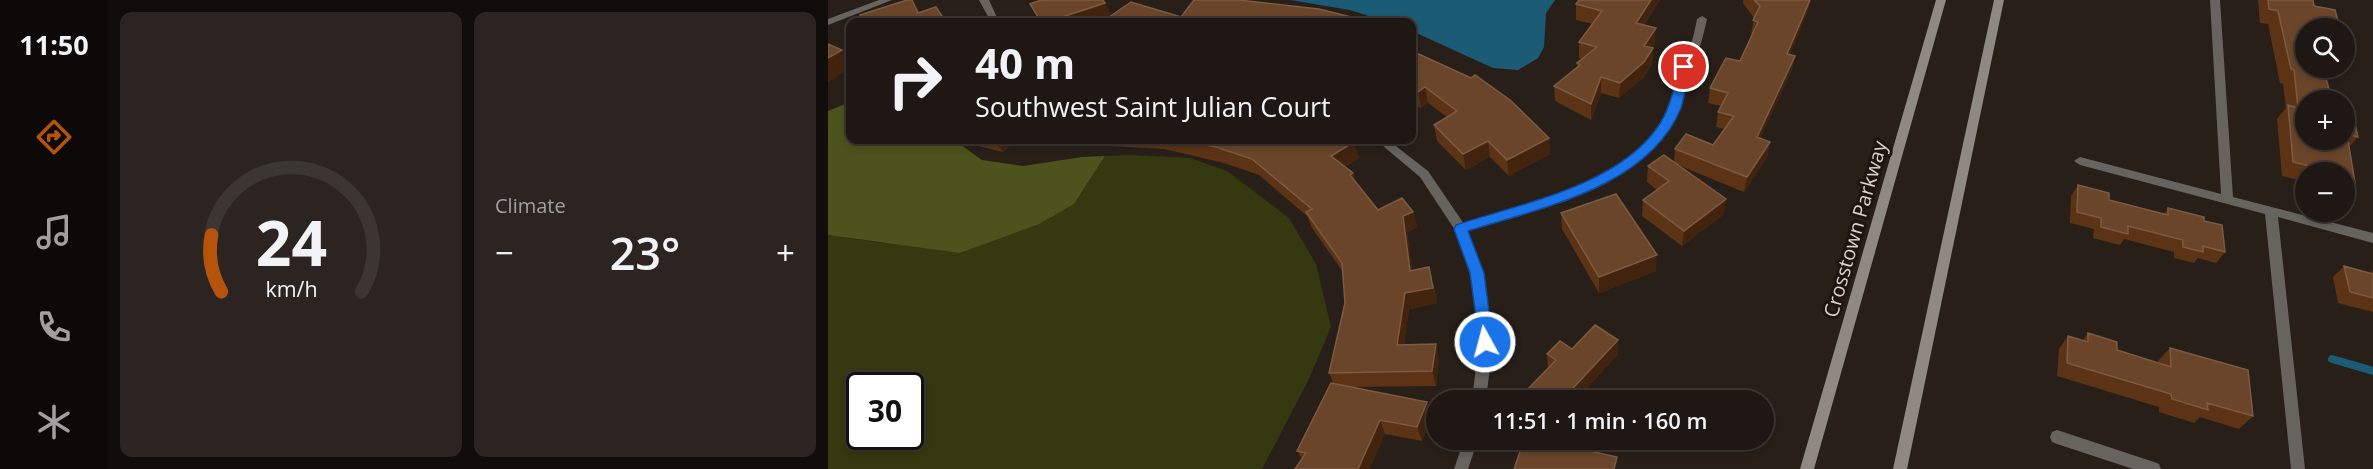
<!DOCTYPE html>
<html lang="en">
<head>
<meta charset="utf-8">
<style>
	:root { --surface:#1e1713; --page:#2b2421; --text:#f1f3f6; --muted:#a19fa0; --line:#3c3633; --accent:#b45309 }
	body { margin:0; font-family:"Open Sans",sans-serif; background:var(--page); color:var(--text); height:100vh; display:flex; flex-direction:column; font-size:22px; white-space:nowrap }
	* { box-sizing:border-box; margin:0 }
	p { font-size:20px; color:var(--muted) }
	.icon { flex:none; width:33px; height:33px; fill:none; stroke:currentColor; stroke-width:2; stroke-linecap:round; stroke-linejoin:round }
	.map { position:relative; flex:1; overflow:hidden }
	.details { display:flex; flex-direction:column; gap:12px; padding:12px; background:#100d0a; width:720px }
	.details>* { flex:none }
	.hud { position:absolute; left:18px; top:18px; width:570px; height:126px; border-radius:12px; box-shadow:0 3px 9px #0003,0 0 0 2px var(--line); background:#1e1713; color:var(--text); overflow:hidden }
	.tools { position:absolute; left:1467px; top:18px; display:grid; gap:12px }
	.tools a { display:grid; place-items:center; width:60px; height:60px; border-radius:50%; background:var(--surface); box-shadow:0 3px 9px #0003,0 0 0 2px var(--line); font-size:30px }
	.speed { position:absolute; left:18px; top:372px; display:flex; gap:12px; font-size:30px; font-weight:700; text-align:center }
	.speed>* { display:grid; place-content:center; width:78px; height:78px; border-radius:50%; background:var(--surface); box-shadow:0 3px 9px #0003,0 0 0 2px var(--line); line-height:1 }
	.speed .limit { border:3px solid #111; border-radius:9px; background:#fff; color:#111 }
	.pin { position:absolute; display:grid; place-items:center; width:51px; height:51px; color:#fff; margin:-26px; border:3px solid #fff; border-radius:50%; box-shadow:0 2px 6px #0007 }
	.me { position:absolute; width:66px; margin:-33px; rotate:353deg; stroke-linejoin:round; filter:drop-shadow(0 0 4px #0008) }
	.turn { display:flex; align-items:center; gap:21px; height:126px; padding:0 30px; font-size:27px }
	.turn .icon { width:78px; height:78px; stroke-width:2.5 }
	.turn b { display:block; font-size:42px; line-height:51px }
	.big { font-size:45px; font-weight:600; line-height:1.1 }
	.details .widget { flex:1; display:flex; flex-direction:column; justify-content:center; gap:9px; min-width:0; padding:0 21px; border-radius:12px; background:var(--page) }
	.details .dial { align-items:center; gap:0 }
	.dial svg { height:156px; overflow:visible; fill:none; stroke:var(--line); stroke-width:7; stroke-linecap:round; text-anchor:middle }
	.dial text { fill:var(--text); stroke:none }
	.heat { display:flex; justify-content:space-between; align-items:center; font-size:33px; direction:ltr }
	.details .tiles { flex:1; display:grid; gap:12px; grid-template-columns:repeat(2,1fr) }
	.trip { position:absolute; left:598px; top:390px; width:348px; height:60px; border-radius:30px; background:var(--surface); box-shadow:0 3px 9px #0003,0 0 0 2px var(--line); font-weight:600; line-height:60px; text-align:center }
	main { display:flex; flex:1; min-height:0 }
	.menu { display:flex; flex-direction:column; width:108px; justify-content:space-around; align-items:center; background:#0c0908; color:var(--muted) }
	.menu .icon { width:42px; height:42px }
	.menu .current { color:var(--accent) }
	.menu b { font-size:27px; color:var(--text) }
	.map>svg:first-child { display:block }
	.green { fill:#34390f; fill-rule:evenodd }
	.forest { fill:#4d531d }
	.water { fill:#1c5b76 }
	.lines { fill:none; stroke-linecap:round; stroke-linejoin:round }
	.stream { stroke:#1c5b76; stroke-width:8 }
	.street { fill:#67635f; fill-rule:evenodd }
	.secondary { fill:#8e8982; fill-rule:evenodd }
	.wall { fill:#5c3415 }
	.shaded-wall { fill:#42240e }
	.building { fill:#6a4529; stroke:#7c5b43; stroke-width:1.5 }
	.route { fill:#1a73e8; stroke:#114b97; stroke-width:1.5 }
	.labels { text-anchor:middle; dominant-baseline:central; stroke-width:6; stroke-linejoin:round; paint-order:stroke }
	.street-label { font-size:20px; fill:#dad3d0; stroke:#1e1510 }
</style>
</head>
<body>
<main>
<nav class="menu">
<b>11:50</b>
<svg class="icon current" aria-label="directions" viewBox="0 0 24 24"><path d="M12 3l9 9-9 9-9-9zM9 14v-3h6M13 9l2 2-2 2"/></svg>
<svg class="icon" aria-label="music" viewBox="0 0 24 24"><path d="M9 18V5l10-2v13"/><circle cx="6" cy="18" r="3"/><circle cx="16" cy="16" r="3"/></svg>
<svg class="icon" aria-label="phone" viewBox="0 0 24 24"><path d="M5 4h4l2 5-3 2q2 4 5 5l2-3 5 2v4C11 20 4 13 5 4z"/></svg>
<svg class="icon" aria-label="climate" viewBox="0 0 24 24"><path d="M12 3v18M4 7l16 10M4 17L20 7"/></svg>
</nav>
<section class="details">
<div class="tiles">
<div class="widget dial"><svg viewBox="0 0 100 80">
<path d="M14 69A42 42 0 1 1 86 69"/>
<path d="M14 69A42 42 0 0 1 9 40" stroke="#b45309"/>
<text x="50" y="56" font-size="32" font-weight="700">24</text>
<text x="50" y="72" font-size="11">km/h</text>
</svg></div>
<div class="widget"><p>Climate</p>
<div class="heat"><a>−</a><b class="big">23°</b><a>+</a></div>
</div>
</div>
</section>
<div class="map">
<svg width="1545" height="469" viewBox="0 0 1545 469">
	<rect width="100%" height="100%" fill="#281f19"/>
	<!-- green -->
	<path class="green" d="M302,155L362,158L399,171L461,218L488,264L503,327L480,381L434,469H0V235L55,243L246,204L277,156ZM32,386H82V436H32Z"/>
	<!-- forest -->
	<path class="forest" d="M22,102V140H126L154,160L195,166L254,157L277,156L246,204L211,224L132,253L0,235V111Z"/>
	<!-- water -->
	<path class="water" d="M462,0H727L718,13L716,47L710,58L690,70L665,68L584,31V22H559L522,10Z"/>
	<g class="lines">
		<!-- stream -->
		<path class="stream" d="M1504,359L1545,371"/>
		<!-- street -->
		<path class="street" d="M51,0H64L0,25V19Z
			M151,0H161L171,22H163Z
			M1382,0H1392L1405,197L1545,233V243L1450,217L1477,469H1463L1437,214L1252,165L1246,161L1252,157L1393,194Z
			M874,16L879,19C877,28 875,37 872,46C869,54 864,62 861,70C855,91 852,112 840,131C800,192 705,211 640,231L655,273L665,342L658,400H644L651,342L643,273L627,230L592,177L548,140H560L600,171L636,224C700,204 790,186 831,127C844,110 845,86 852,66C855,59 860,53 862,46C866,37 867,28 869,19Z
			M1229,430L1326,462L1331,464L1333,469H1305L1229,444L1224,442L1222,437L1224,432Z
			M636,440H650L640,469H626Z"/>
		<!-- secondary -->
		<path class="secondary" d="M1108,0H1118L986,469H972Z
			M1166,0H1176L1079,469H1065Z"/>
	</g>
	<!-- wall -->
	<path class="wall" d="M751,0H832L816,25L827,44L824,48H825L824,64L815,78L791,98L773,93L763,120L727,101L726,86L749,67V63L755,59L751,58V42L765,24L748,20V4Z
		M915,0H982L979,13L962,54L967,56L964,70L932,138L942,142L939,157L916,192L850,165L896,214L854,246L814,216L815,200L829,190L819,182L820,166L846,162L847,149L885,145L896,129L888,127L890,112L893,106L880,103L882,88L912,61L924,35H923L926,18L915,3Z
		M1430,0H1485L1478,28V140L1516,117L1530,137L1521,147L1527,183L1516,194V172H1478V182L1454,176L1449,119L1458,108L1455,84L1452,83L1440,24L1432,23Z
		M584,39L587,40L589,54L721,138L722,154L681,176L662,157L638,170L609,141L606,125L619,117L600,103L593,108L584,103Z
		M126,140H188L175,152Z
		M277,140H524L531,158L517,167L525,173L528,183L550,210L585,212L589,227L579,232L584,271L605,283L609,303L581,309L576,345L611,359L608,386L525,387L604,416L594,441L557,434L474,459L469,451L506,384L501,373L517,303L515,272L484,228L479,216L431,175L396,163L336,149L281,146Z
		M1250,185L1281,200L1336,214L1340,208L1376,221L1397,252L1388,263L1370,258L1366,263L1346,258V252L1296,239L1292,245L1265,238L1266,229L1242,223L1243,196Z
		M733,213L828,271L771,293L734,229Z
		M1516,266L1542,273L1545,270V312L1510,303L1505,277Z
		M1260,333L1289,350L1330,363V361L1342,348L1425,416L1411,429L1372,417L1366,423L1331,412V407L1229,376L1231,349L1240,336L1255,340Z
		M790,340V354L748,400H698L697,392L720,369L719,354Z"/>
	<!-- shaded-wall -->
	<path class="shaded-wall" d="M84,0L94,14L90,13Z
		M823,0H832L808,39V23Z
		M982,0L979,13L956,68L959,54Z
		M277,3L284,17L268,22H219Z
		M828,28L827,44L815,61L816,46Z
		M587,40L590,56L584,62V43Z
		M825,48L824,64L815,78L791,98L792,83Z
		M14,50L22,61V69L0,82V58Z
		M967,56L964,70L926,151L929,137Z
		M773,77V93L763,120V104Z
		M597,87L600,103L593,108L590,92Z
		M721,138L722,154L681,176L679,160Z
		M166,140H188L175,152Z
		M660,141L662,157L638,170L635,154Z
		M526,142L531,158L509,172L503,156Z
		M942,142L939,157L916,192L919,177Z
		M525,173L530,189L522,175Z
		M898,199L896,214L854,246L856,231Z
		M585,212L589,227L579,232L586,286L582,271L575,216Z
		M829,255L828,271L771,293V277Z
		M601,267L609,303L581,309L574,360L569,345L577,293Z
		M790,340V354L748,400H734Z
		M608,344L611,359L608,386L604,371Z
		M599,402L604,416L594,441L589,427Z
		M552,420L557,434L542,469H530Z"/>
	<!-- building -->
	<path class="building" d="M79,0H84L90,13L108,7L118,22H36L32,15Z
		M213,0H275L277,3L219,22H213L202,4Z
		M366,0H411L491,9L527,18L539,22H274L303,2L353,17Z
		M751,0H823L808,23L828,28L816,46L825,48L816,62L792,83L773,77L763,104L726,86L752,65L749,63L769,47L751,42L774,11L748,4Z
		M926,0H982L959,54L967,56L929,137L942,142L919,177L847,149L858,134L885,145L906,116L890,112L900,93L882,88L898,58L912,61L930,22L925,20L932,6Z
		M1440,0H1485L1486,6L1507,10L1512,28H1478V68H1495L1504,100H1507H1478V140H1516V117L1526,119L1530,137L1519,134L1527,183L1516,180V172H1505L1465,162L1460,105L1470,108L1466,70L1463,69L1450,11L1441,9Z
		M0,44L14,50L0,58Z
		M584,51L643,78L647,75L682,100L721,138L679,160L660,141L635,154L606,125L629,111L597,87L590,92L584,89Z
		M356,140H524L526,142L503,156L525,173L522,175L550,210L574,198L585,212L575,216L582,271L601,267L605,288L577,293L569,345L608,344L604,371L501,373L517,303L514,263L478,212L484,209L424,159L388,147Z
		M836,155L898,199L856,231L815,200L841,181L820,166Z
		M1250,185L1281,193V200L1340,215V208L1376,217V221L1394,225L1397,252L1375,246V252L1355,247V240L1300,226V234L1273,227V218L1249,212Z
		M788,194L829,255L771,277L733,213Z
		M1516,266L1545,274V298L1522,292Z
		M767,325L790,340L734,400H709L697,392L728,360L719,354L732,341L744,349Z
		M1260,333L1289,342V350L1343,367L1342,348L1420,370L1425,416L1379,403L1380,410L1344,399L1343,394L1239,363L1240,336L1260,342Z
		M503,383L599,402L589,427L552,420L530,469H467L478,453L469,451Z
		M696,440H714L789,457L786,469H686Z"/>
	<!-- route -->
	<path class="route" d="M856,64L862,67C859,80 857,95 853,108C821,187 713,208 640,231L656,273L665,342L663,346L657,348L652,346L642,273L626,229L628,225C692,204 788,186 829,128C842,110 846,88 851,67Z"/>
	<g class="labels">
		<!-- street labels -->
		<g class="street-label">
			<text transform="translate(1027 229) rotate(-74)">Crosstown Parkway</text>
		</g>
	</g>
</svg>
<div class="tools">
<a><svg class="icon" aria-label="search" viewBox="0 0 24 24"><circle cx="10" cy="10" r="6"/><path d="M15 15l6 6"/></svg></a>
<a>+</a>
<a>−</a>
</div>
<div class="speed"><div class="limit">30</div></div>
<div class="pin" style="left:856px;top:67px;background:#d93025"><svg class="icon" aria-label="arrive" viewBox="0 0 24 24"><path d="M6 21V4h12l-3 4 3 4H6"/></svg></div>
<svg class="me" style="left:657px;top:342px" viewBox="-20 -20 40 40"><circle r="17" fill="#1a73e8" stroke="#fff" stroke-width="3"/><path d="M0-11L8 9 0 5-8 9z" fill="#fff"/></svg>
<div class="trip">11:51 · 1 min · 160 m</div>
<div class="hud">
<div class="turn"><svg class="icon" aria-label="right" viewBox="0 0 24 24"><path d="M7 20v-9h11M14 6l5 5-5 5"/></svg><div><b>40 m</b>Southwest Saint Julian Court</div></div>
</div>
</div>
</main>
</body>
</html>
